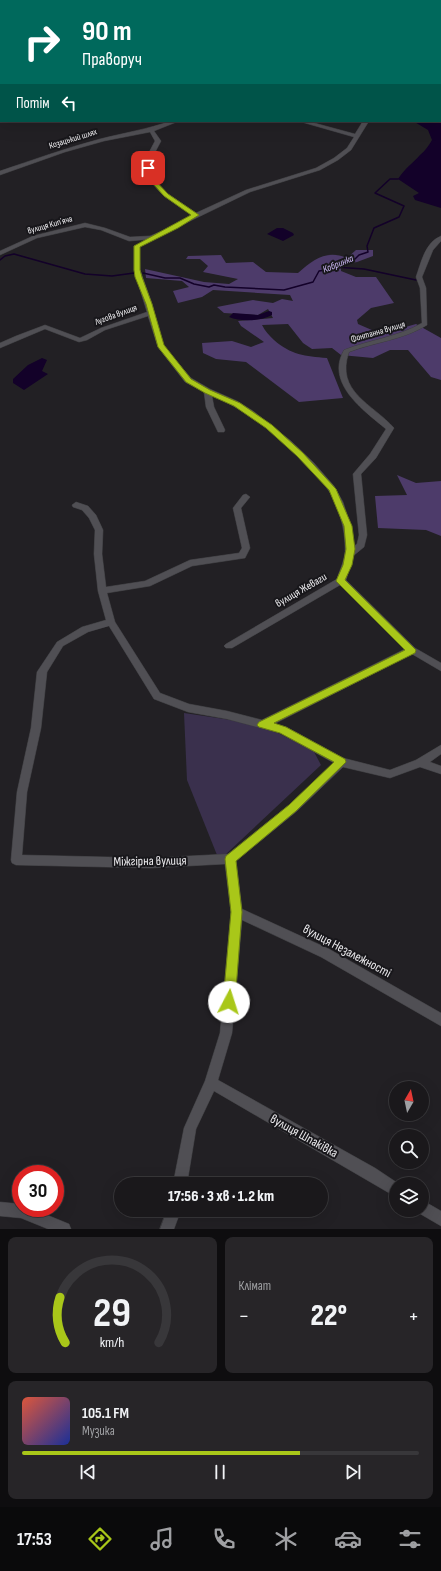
<!DOCTYPE html>
<html lang="uk">
<head>
<meta charset="utf-8">
<style>
	:root { --surface:#1a181b; --page:#272528; --text:#f1f3f6; --muted:#9fa0a3; --line:#38373a; --accent:#a9c719 }
	body { margin:0; font-family:"Sofia Sans Condensed",sans-serif; background:var(--page); color:var(--text); height:100vh; display:flex; flex-direction:column; font-size:15px; white-space:nowrap }
	* { box-sizing:border-box; margin:0 }
	p { font-size:13px; color:var(--muted) }
	.icon { flex:none; width:22px; height:22px; fill:none; stroke:currentColor; stroke-width:2; stroke-linecap:round; stroke-linejoin:round }
	.map { position:relative; height:1229px; overflow:hidden }
	.panel { display:flex; flex-direction:column; gap:8px; padding:8px; background:#0e0d0f; flex:1 }
	.panel>* { flex:none }
	.banner { position:absolute; left:0px; top:0px; width:441px; height:122px; box-shadow:0 4px 16px #0002,0 0 0 1px var(--line); background:#00695c; color:#fff; overflow:hidden }
	.needle { width:26px; rotate:9deg }
	.tools { position:absolute; left:389px; top:1081px; display:grid; gap:8px }
	.tools a { display:grid; place-items:center; width:40px; height:40px; border-radius:50%; background:var(--surface); box-shadow:0 4px 16px #0002,0 0 0 1px var(--line); font-size:20px }
	.speed { position:absolute; left:12px; top:1165px; display:flex; gap:8px; font-size:20px; font-weight:700; text-align:center }
	.speed>* { display:grid; place-content:center; width:52px; height:52px; border-radius:50%; background:var(--surface); box-shadow:0 4px 16px #0002,0 0 0 1px var(--line); line-height:1 }
	.speed .limit { border:6px solid #d22; background:#fff; color:#111 }
	.pin { position:absolute; display:grid; place-items:center; width:34px; height:34px; color:#fff; margin:-17px; border-radius:8px; box-shadow:0 2px 6px #0006 }
	.me { position:absolute; width:44px; margin:-22px; rotate:5deg; stroke-linejoin:round; filter:drop-shadow(0 0 3px #0008) }
	.turn { display:flex; align-items:center; gap:14px; height:84px; padding:0 16px; font-size:18px }
	.turn .icon { width:52px; height:52px; stroke-width:2.5 }
	.turn b { display:block; font-size:28px; line-height:34px }
	.then { display:flex; align-items:center; height:38px; padding:0 16px; background:#0003; gap:8px; font-size:15px }
	.big { font-size:30px; font-weight:800; line-height:1.1 }
	.panel .tile { flex:1; display:flex; flex-direction:column; justify-content:center; gap:6px; min-width:0; padding:0 14px; border-radius:8px; background:var(--page) }
	.panel .dial { align-items:center; gap:0 }
	.dial svg { height:104px; overflow:visible; fill:none; stroke:var(--line); stroke-width:7; stroke-linecap:round; text-anchor:middle }
	.dial text { fill:var(--text); stroke:none }
	.song { display:flex; align-items:center; gap:12px }
	.cover { width:48px; height:48px; border-radius:6px; background:linear-gradient(135deg,hsl(10 70% 55%),hsl(230 70% 35%)) }
	.played { height:4px; border-radius:2px; background:linear-gradient(90deg,var(--accent) 70%,var(--line) 70%) }
	.keys { display:flex; justify-content:space-around; direction:ltr }
	.heat { display:flex; justify-content:space-between; align-items:center; font-size:22px; direction:ltr }
	.panel .tiles { flex:1; display:grid; gap:8px; grid-template-columns:1fr 1fr }
	.tile:last-child { grid-column:span 2 }
	.trip { position:absolute; left:114px; top:1177px; width:214px; height:40px; border-radius:20px; background:var(--surface); box-shadow:0 4px 16px #0002,0 0 0 1px var(--line); font-weight:800; line-height:40px; text-align:center }
	.menu { display:flex; height:64px; justify-content:space-around; align-items:center; background:#0a0a0b; color:var(--muted) }
	.menu .icon { width:28px; height:28px }
	.menu .active { color:var(--accent) }
	.menu b { font-size:18px; color:var(--text) }
	.map>svg:first-child { display:block }
	.green { fill:#3a304d }
	.forest { fill:#4d3b6a }
	.water { fill:#130129 }
	.lines { fill:none; stroke-linecap:round; stroke-linejoin:round }
	.stream { stroke:#130129; stroke-width:1.5 }
	.minor-casing { stroke:#3c3c3f; stroke-width:1 }
	.minor { fill:#504f54; fill-rule:evenodd }
	.route { fill:#a9c719; stroke:#6e8110 }
	.labels { text-anchor:middle; dominant-baseline:central; stroke-width:4; stroke-linejoin:round; paint-order:stroke }
	.far-street-label { font-size:9px; fill:#ecebee; stroke:#18171b }
	.far-water-label { font-size:10px; font-style:italic; fill:#ccb8f5; stroke:#18171b }
	.street-label { font-size:11px; fill:#ecebee; stroke:#18171b }
	.near-street-label { font-size:13px; fill:#ecebee; stroke:#18171b }
</style>
</head>
<body>
<div class="map">
<svg width="441" height="1229" viewBox="0 0 441 1229">
	<rect width="100%" height="100%" fill="#222024"/>
	<!-- green -->
	<path class="green" d="M184,713L238,721L278,733L313,750L321,765L225,855H217L187,780Z"/>
	<!-- forest -->
	<path class="forest" d="M44,0H200L202,1H42Z
		M356,250H373V256L357,262L341,265V271L356,277H376L394,303L371,308L357,320L358,324L381,334L416,324L441,338V380L431,377L408,350H390L373,358L341,355L332,348L312,349L303,343L288,324L262,325C265,331 269,335 274,340C291,355 305,356 327,358L343,398L299,402L246,362L216,359L203,353L202,343L232,341L251,347L264,342L241,326L238,321L273,318L268,309L258,315L224,313L217,307L253,300L273,303L282,299L293,301L290,295L213,290L202,297L178,303L173,291L189,287L182,281L146,278L145,269L204,282L229,284L238,279L203,272L208,266L200,259H186L188,256L221,255L226,263L253,262L266,272L298,273C313,260 326,249 347,258Z
		M397,475L416,483L441,481V536L426,530L378,528L375,496L407,495Z"/>
	<!-- water -->
	<path class="water" d="M440,60H441V208L415,200L413,196L419,193L398,179C405,168 412,164 420,155C425,151 429,145 432,140L428,130L413,121H440Z
		M277,228H283L293,233L294,235L283,241L267,234Z
		M269,311L272,312V315C261,321 241,322 229,317L233,313L258,315Z
		M42,358L47,360L42,371L48,374L24,390L13,383V379L28,365Z"/>
	<g class="lines">
		<!-- stream -->
		<path class="stream" d="M0,260L5,256L14,254L85,274L112,276L134,273
			M335,267L364,269L416,280
			M143,273L165,278H180L194,284L209,287L214,285L225,287L284,290L313,282L319,271L331,269L340,263L355,259L359,255L368,252L367,246L374,228L399,217L404,206L375,193L390,179H398"/>
		<!-- minor casing -->
		<g class="minor-casing">
			<path id="minor" d="M0,17H1V19H0Z
				M440,20H441V22H440Z
				M440,51H441V53H440Z
				M0,52H1V54H0Z
				M171,121H179L154,131L161,141L151,160V176L168,194L196,213L246,190L316,168L334,158L347,148L354,137L298,121H307L355,134L363,121H369L351,150L338,160L320,170L250,192L153,239L129,241L101,230L85,227L37,238L0,255V251L33,236L85,223L105,228L130,237L150,236L174,226L192,215L164,196L145,176V160L155,141L150,132L104,141L65,152L0,175V171C33,160 66,148 100,139C124,133 148,129 171,121Z
				M441,236V241L433,250L422,277L426,288L427,325C403,340 375,342 349,352C335,392 373,404 394,428L376,458L361,474L367,535L364,547L353,556L346,580L415,648L441,663V671L412,654L274,724L286,727L343,758L390,770L416,760L441,745V754L430,762L441,766V774L420,767L390,778L343,767L297,811L236,861L242,909L329,949L441,1013V1026L321,957L242,920L232,1033L218,1080L375,1168L399,1184H396V1197L214,1091L196,1129L187,1184H173L184,1128L205,1081L220,1033L231,912L225,864L150,868L16,865L12,863L11,860L17,792L31,728L37,672L57,642L82,627L106,620L98,591L94,554L95,530L89,518L82,510L73,507L72,505L76,502L88,506L96,515L103,530L102,554L106,587L145,581L190,560L239,553L242,548L233,508L243,495L246,494L250,497L241,508L250,548L245,558L192,566L150,586L107,593L115,622L160,693L189,704L227,711L262,720L405,649L340,585L232,648H226L224,646L226,644L337,579C340,569 346,558 345,547C345,529 339,509 331,494C324,483 314,473 305,464C278,436 248,410 212,396L214,407L225,430L224,432H218L206,407L204,392L185,382L158,347L148,316L105,330L87,340L79,342L45,329L0,348V343L16,336L45,325L80,338L101,328L147,312L134,270V246L139,245L140,270L152,304L163,346L191,378L210,389L237,401L253,411L291,441L314,463L334,486L343,502L352,530L354,546L357,544L359,535L353,474L370,454L386,429C363,410 325,383 344,350C369,340 398,337 422,323L420,288L416,277C421,263 425,242 441,236ZM109,626L154,699L188,712L227,719L280,733L334,763L289,805L228,854L150,858L22,855L27,792L41,728L47,672L63,646L88,632Z
				M422,1200L441,1211V1226L417,1212L416,1210H422Z
				M0,1202L21,1204V1208H30L69,1224L71,1229H48L21,1218L0,1216Z
				M167,1210H181L174,1229H160Z"/>
		</g>
		<!-- minor -->
		<use href="#minor" class="minor"/>
	</g>
	<!-- route -->
	<path class="route" d="M148,166L151,168V176L168,194L199,215L178,228L140,247V270L142,277L152,304L164,345L191,379L210,390L240,403L272,425L303,453L336,489L352,526L355,549L352,565L345,580L416,650L415,653L274,723L286,727L345,759L346,762L296,811L236,861L242,912L235,1002L233,1006L229,1008L225,1006L223,1002L231,912L225,859L226,856L289,805L334,762L280,733L259,727L257,725L259,722L405,650L336,581L343,565L346,549L344,526L329,490L297,456L266,428L234,406L205,393L186,382L158,347L146,304L135,277L134,270V246L191,215L164,196L146,176L145,168Z"/>
	<g class="labels">
		<!-- far-street labels -->
		<g class="far-street-label">
			<text transform="translate(73 139) rotate(-17)">Козацький шлях</text>
			<text transform="translate(50 225) rotate(-16)">вулиця Кипʼяча</text>
			<text transform="translate(116 315) rotate(-20)">Лугова вулиця</text>
			<text transform="translate(378 332) rotate(-16)">Фонтанна вулиця</text>
		</g>
		<!-- far-water labels -->
		<g class="far-water-label">
			<text transform="translate(338 264) rotate(-22)">Кобринка</text>
		</g>
		<!-- street labels -->
		<g class="street-label">
			<text transform="translate(301 590) rotate(-30)">вулиця Жеваги</text>
		</g>
		<!-- near-street labels -->
		<g class="near-street-label">
			<text transform="translate(150 861) rotate(-1)">Міжгірна вулиця</text>
			<text transform="translate(347 951) rotate(28)">вулиця Незалежності</text>
			<text transform="translate(304 1136) rotate(29)">вулиця Шпаківка</text>
		</g>
	</g>
</svg>
<div class="tools">
<a><svg class="needle" viewBox="-14 -14 28 28"><path d="M0-13l5 13h-10z" fill="#e53935"/><path d="M0 13l5-13h-10z" fill="#9fa0a3"/></svg></a>
<a><svg class="icon" aria-label="search" viewBox="0 0 24 24"><circle cx="10" cy="10" r="6"/><path d="M15 15l6 6"/></svg></a>
<a><svg class="icon" aria-label="layers" viewBox="0 0 24 24"><path d="M12 4l9 5-9 5-9-5zM3 14l9 5 9-5"/></svg></a>
</div>
<div class="speed"><div class="limit">30</div></div>
<div class="pin" style="left:148px;top:168px;background:#d93025"><svg class="icon" aria-label="arrive" viewBox="0 0 24 24"><path d="M6 21V4h12l-3 4 3 4H6"/></svg></div>
<svg class="me" style="left:229px;top:1002px" viewBox="-20 -20 40 40"><circle r="19" fill="#fff"/><path d="M0-13L10 11 0 6-10 11z" fill="#a9c719"/></svg>
<div class="trip">17:56 · 3 хв · 1.2 km</div>
<div class="banner">
<div class="turn"><svg class="icon" aria-label="right" viewBox="0 0 24 24"><path d="M7 20v-9h11M14 6l5 5-5 5"/></svg><div><b>90 m</b>Праворуч</div></div>
<div class="then">Потім<svg class="icon" aria-label="left" viewBox="0 0 24 24"><path d="M17 20v-9H6M10 6l-5 5 5 5"/></svg></div>
</div>
</div>
<section class="panel">
<div class="tiles">
<div class="tile dial"><svg viewBox="0 0 100 80">
<path d="M14 69A42 42 0 1 1 86 69"/>
<path d="M14 69A42 42 0 0 1 10 34" stroke="#a9c719"/>
<text x="50" y="56" font-size="32" font-weight="700">29</text>
<text x="50" y="72" font-size="11">km/h</text>
</svg></div>
<div class="tile"><p>Клімат</p>
<div class="heat"><a>−</a><b class="big">22°</b><a>+</a></div>
</div>
<div class="tile">
<div class="song"><i class="cover"></i><div><b>105.1 FM</b><p>Музика</p></div></div>
<div class="played"></div>
<div class="keys"><svg class="icon" aria-label="previous" viewBox="0 0 24 24"><path d="M18 5L8 12l10 7zM5 5v14"/></svg><svg class="icon" aria-label="pause" viewBox="0 0 24 24"><path d="M8 5v14M16 5v14"/></svg><svg class="icon" aria-label="next" viewBox="0 0 24 24"><path d="M6 5l10 7-10 7zM19 5v14"/></svg></div>
</div>
</div>
</section>
<nav class="menu">
<b>17:53</b>
<svg class="icon active" aria-label="directions" viewBox="0 0 24 24"><path d="M12 3l9 9-9 9-9-9zM9 14v-3h6M13 9l2 2-2 2"/></svg>
<svg class="icon" aria-label="music" viewBox="0 0 24 24"><path d="M9 18V5l10-2v13"/><circle cx="6" cy="18" r="3"/><circle cx="16" cy="16" r="3"/></svg>
<svg class="icon" aria-label="phone" viewBox="0 0 24 24"><path d="M5 4h4l2 5-3 2q2 4 5 5l2-3 5 2v4C11 20 4 13 5 4z"/></svg>
<svg class="icon" aria-label="climate" viewBox="0 0 24 24"><path d="M12 3v18M4 7l16 10M4 17L20 7"/></svg>
<svg class="icon" aria-label="car" viewBox="0 0 24 24"><path d="M5 17H2v-5l4-1 3-4h7l3 4 3 1v5h-3M9 17h6M6 11h13"/><circle cx="7" cy="17" r="2"/><circle cx="17" cy="17" r="2"/></svg>
<svg class="icon" aria-label="filters" viewBox="0 0 24 24"><path d="M4 7h16M4 17h16"/><circle cx="9" cy="7" r="2"/><circle cx="15" cy="17" r="2"/></svg>
</nav>
</body>
</html>
